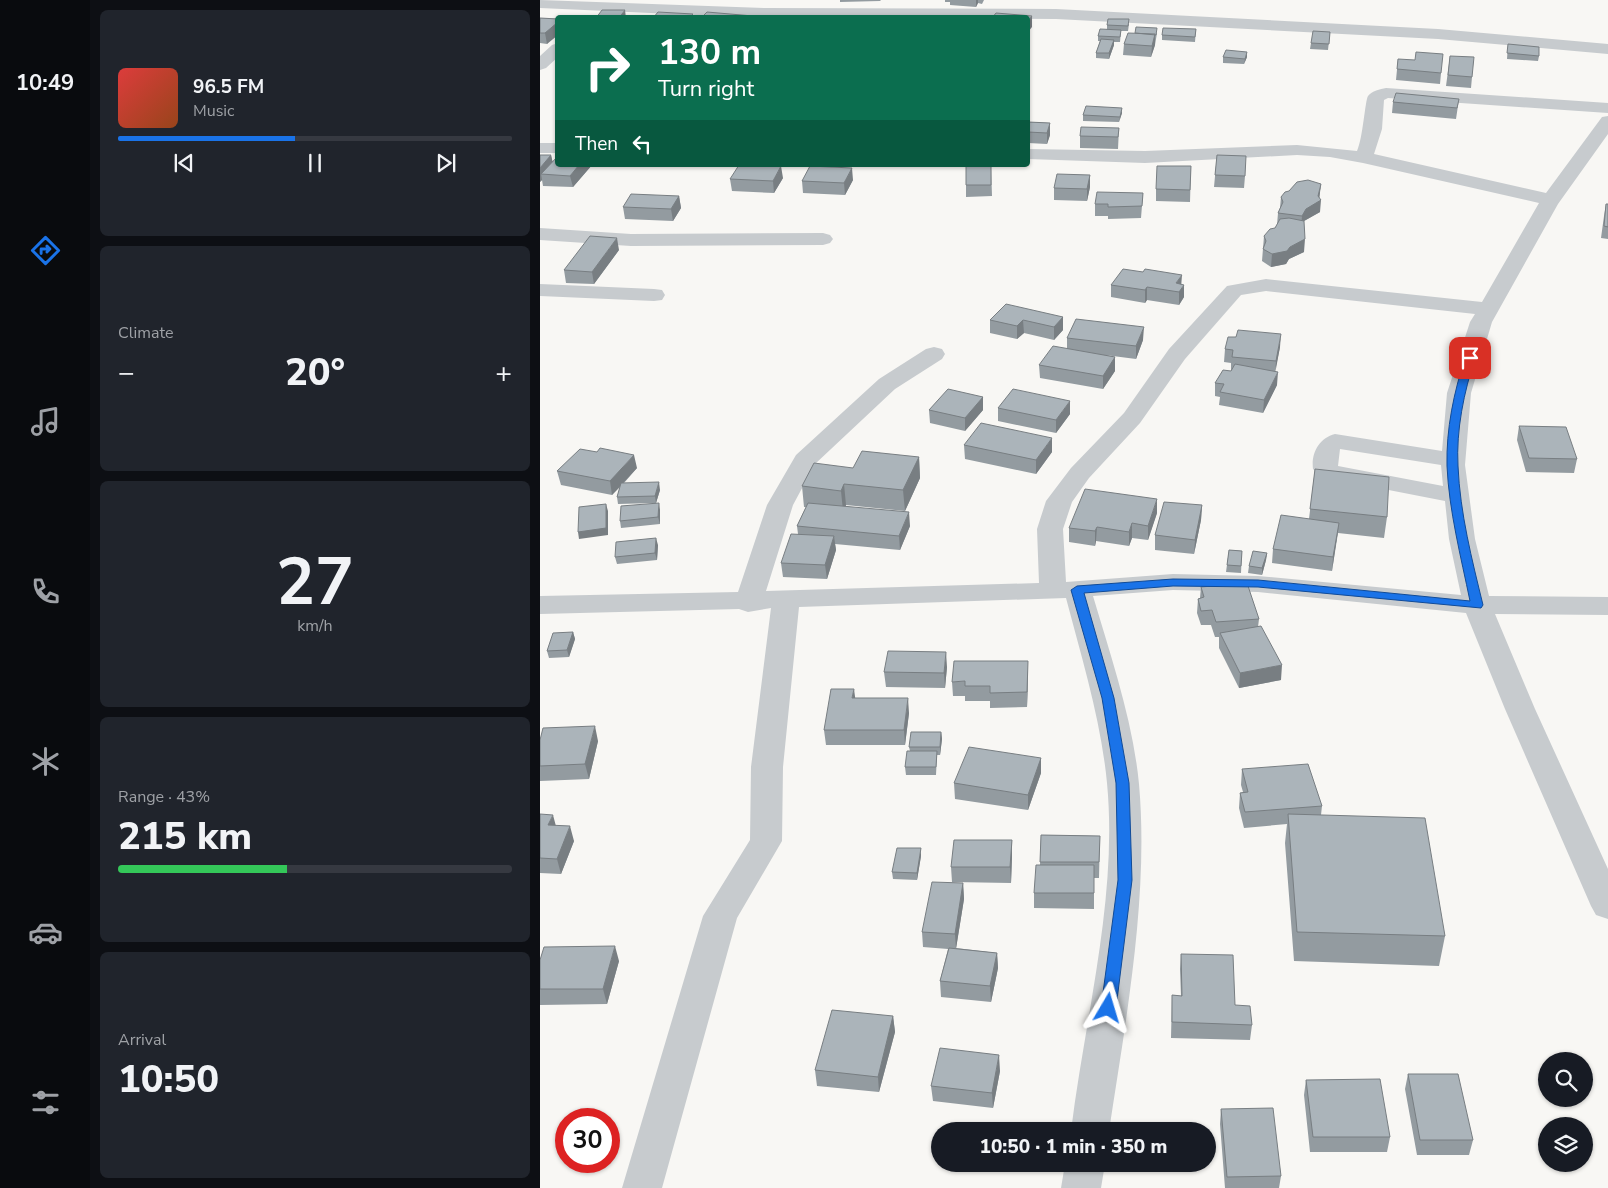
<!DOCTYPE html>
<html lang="en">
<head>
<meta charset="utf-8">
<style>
	:root { --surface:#171b24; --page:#20242c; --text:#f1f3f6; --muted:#9ea1a6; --line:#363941; --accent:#1a73e8 }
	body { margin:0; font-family:"Nunito Sans",sans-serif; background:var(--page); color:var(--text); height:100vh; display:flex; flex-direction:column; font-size:19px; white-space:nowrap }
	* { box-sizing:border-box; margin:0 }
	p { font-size:16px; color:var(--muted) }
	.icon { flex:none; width:28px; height:28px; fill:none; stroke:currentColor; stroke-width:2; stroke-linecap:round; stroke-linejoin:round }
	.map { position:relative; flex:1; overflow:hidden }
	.side { display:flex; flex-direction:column; gap:10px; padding:10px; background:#0d0f14; width:450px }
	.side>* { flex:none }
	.top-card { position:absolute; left:15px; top:15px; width:475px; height:152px; border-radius:5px; box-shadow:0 1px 4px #0004; background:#0b6e4f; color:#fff; overflow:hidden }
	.controls { position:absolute; left:998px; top:1052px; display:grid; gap:10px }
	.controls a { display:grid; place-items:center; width:55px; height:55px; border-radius:50%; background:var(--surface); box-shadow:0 1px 4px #0004; font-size:25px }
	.speed { position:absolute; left:15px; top:1108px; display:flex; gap:10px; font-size:25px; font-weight:700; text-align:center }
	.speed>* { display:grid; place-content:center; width:65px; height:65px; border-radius:50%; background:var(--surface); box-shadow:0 1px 4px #0004; line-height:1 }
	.speed .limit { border:8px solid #d22; background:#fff; color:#111 }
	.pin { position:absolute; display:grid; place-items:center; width:42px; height:42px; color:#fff; margin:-21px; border-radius:10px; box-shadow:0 2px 8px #0006 }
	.me { position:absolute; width:55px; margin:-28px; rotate:7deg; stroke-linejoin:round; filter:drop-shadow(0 0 4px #0008) }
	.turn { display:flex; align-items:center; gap:18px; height:105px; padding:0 20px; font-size:22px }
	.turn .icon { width:65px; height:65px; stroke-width:2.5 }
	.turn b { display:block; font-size:35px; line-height:42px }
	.then { display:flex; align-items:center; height:48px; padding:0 20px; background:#0003; gap:10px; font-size:19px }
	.big { font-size:38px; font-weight:800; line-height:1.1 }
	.side .card { flex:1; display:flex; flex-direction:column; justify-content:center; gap:8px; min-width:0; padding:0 18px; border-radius:8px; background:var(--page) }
	.side .dial { align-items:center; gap:0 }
	.dial b { font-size:65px; line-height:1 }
	.song { display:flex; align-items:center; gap:15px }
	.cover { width:60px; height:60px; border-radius:8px; background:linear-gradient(135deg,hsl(0 70% 55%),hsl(20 70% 35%)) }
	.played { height:5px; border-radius:2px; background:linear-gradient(90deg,var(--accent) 45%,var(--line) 45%) }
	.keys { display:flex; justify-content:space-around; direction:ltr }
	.heat { display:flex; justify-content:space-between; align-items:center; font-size:28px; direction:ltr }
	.charge { height:8px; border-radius:4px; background:linear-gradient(90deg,#34c759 43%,var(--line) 0) }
	.trip { position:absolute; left:391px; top:1122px; width:285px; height:50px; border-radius:25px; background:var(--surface); box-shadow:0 1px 4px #0004; font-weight:800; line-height:50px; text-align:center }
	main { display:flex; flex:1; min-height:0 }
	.tab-bar { display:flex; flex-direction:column; width:90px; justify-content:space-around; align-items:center; background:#090b0e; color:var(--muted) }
	.tab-bar .icon { width:35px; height:35px }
	.tab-bar .on { color:var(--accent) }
	.tab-bar b { font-size:22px; color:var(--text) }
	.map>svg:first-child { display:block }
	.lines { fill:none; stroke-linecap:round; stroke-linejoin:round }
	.minor { fill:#c7cbce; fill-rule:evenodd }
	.wall { fill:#939ba0 }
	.shaded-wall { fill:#787e82 }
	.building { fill:#abb4ba; stroke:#787e82 }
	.route { fill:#1a73e8; stroke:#114b97 }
</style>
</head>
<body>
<main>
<nav class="tab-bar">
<b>10:49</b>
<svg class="icon on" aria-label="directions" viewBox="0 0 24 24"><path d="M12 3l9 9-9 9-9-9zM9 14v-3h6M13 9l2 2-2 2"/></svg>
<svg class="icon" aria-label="music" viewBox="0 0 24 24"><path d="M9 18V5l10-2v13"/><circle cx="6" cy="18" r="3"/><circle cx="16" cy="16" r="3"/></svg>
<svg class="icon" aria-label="phone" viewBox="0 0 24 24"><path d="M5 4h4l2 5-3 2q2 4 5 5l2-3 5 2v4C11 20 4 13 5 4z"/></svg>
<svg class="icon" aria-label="climate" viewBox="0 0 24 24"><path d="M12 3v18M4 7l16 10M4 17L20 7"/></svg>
<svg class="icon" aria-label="car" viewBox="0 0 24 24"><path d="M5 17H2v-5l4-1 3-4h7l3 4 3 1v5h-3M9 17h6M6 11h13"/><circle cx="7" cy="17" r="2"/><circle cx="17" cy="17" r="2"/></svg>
<svg class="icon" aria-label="filters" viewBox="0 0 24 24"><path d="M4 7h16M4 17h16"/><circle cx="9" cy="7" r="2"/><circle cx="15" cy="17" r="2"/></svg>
</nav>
<section class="side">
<div class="card">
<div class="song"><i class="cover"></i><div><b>96.5 FM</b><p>Music</p></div></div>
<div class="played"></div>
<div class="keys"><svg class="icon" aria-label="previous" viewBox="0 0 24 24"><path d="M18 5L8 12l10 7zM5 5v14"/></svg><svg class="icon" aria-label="pause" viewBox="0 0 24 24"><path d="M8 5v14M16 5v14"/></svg><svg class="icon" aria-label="next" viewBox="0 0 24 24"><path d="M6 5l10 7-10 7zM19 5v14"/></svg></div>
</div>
<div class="card"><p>Climate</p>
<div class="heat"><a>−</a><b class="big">20°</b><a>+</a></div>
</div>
<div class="card dial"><b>27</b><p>km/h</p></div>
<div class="card"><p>Range · 43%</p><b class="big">215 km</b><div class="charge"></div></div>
<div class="card"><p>Arrival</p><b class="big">10:50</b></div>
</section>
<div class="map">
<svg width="1068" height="1188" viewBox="0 0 1068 1188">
	<rect width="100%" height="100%" fill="#f8f7f4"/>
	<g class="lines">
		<!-- minor -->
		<path class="minor" d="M0,0L224,8L516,9L898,29L1068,44V54L898,39L516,19L222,18L0,8Z
			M18,43V57L6,68L0,70V56L12,45Z
			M846,88L1068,103V113L848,98L844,100L842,129L834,154L1006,193L1062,117L1068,116V134L1018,204L952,322L931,393L925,465L935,539L949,596L1068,597V615L955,614L995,709L1068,869V919L1056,915L1051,906L965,709L926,613L718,592L633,590L553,596C571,657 593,721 599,784C609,896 586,1019 569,1131H531C545,1017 578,898 567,783C561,720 542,659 526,598L259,607L243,767L242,841L197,918L122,1188H82L163,916L210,840L211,767L231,608L208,612L199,609L0,614V596L198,592L227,505L256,455L339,379L386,349L394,347L402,349L405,354L402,359L355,389L275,464L253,505L226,591L499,583L497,529L506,501L531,468L584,413L629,349L687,286L726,279L942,302L999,203L823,163L790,157L757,155L605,163L488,159V149L605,151L757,145L817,151C823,138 825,101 828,96C832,91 840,89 846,88ZM726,291L935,314L930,322L907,393L902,451L795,434C779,438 771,453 773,469L782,477L905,501L909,539L921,595L718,576L633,574L526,582L523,529L532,502L549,478L600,423L645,359L701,295ZM800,449L901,465L903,486L798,466Z
			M0,143H18V153H0Z
			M0,228L91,234L283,233L290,235L293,239L290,243L283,245L91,246L0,240Z
			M0,284L114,289L122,290L125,295L122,300L114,301L0,296Z
			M525,1164H565L561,1188H521Z"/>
	</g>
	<!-- wall -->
	<path class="wall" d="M300,0H341L340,1L300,2Z
		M405,0H444L442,4L438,3L436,7L410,5V2H405Z
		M0,18L18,19L7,44L0,43Z
		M589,24L588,31H581L580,42H574V45L569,59L556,58V53L560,41H558V36L567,29V25Z
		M656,29L655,42L622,40V35Z
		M790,32L788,50L770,49L771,43Z
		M617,33L615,45L611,57L583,55L584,44Z
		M968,44L999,56L998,61L967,59Z
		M910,56L932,77L931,88L906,86Z
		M683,57H707L704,64L683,63Z
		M858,59L901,73L900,84L856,80Z
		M919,99L916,119L852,113L853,102Z
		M582,113L579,122L543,121V115Z
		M488,122L510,123V135L507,144L488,143Z
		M579,128L578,149L540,148V136Z
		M0,155H11L12,161L18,165H52L33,187L3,186L2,180L0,182Z
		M677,155L705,176L704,188L674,187Z
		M451,165L452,196L426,197V185Z
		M651,166L650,202L616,201V189Z
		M550,175V187L547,201L514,200V188Z
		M243,178L234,193L192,191L190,179Z
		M313,180L305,195L263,193L262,181Z
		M781,184L779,198L780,212L764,221V252L749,259L746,264L731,267L722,261L724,236L735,228L737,225L738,213L740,208L741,197Z
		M603,193L601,218L568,219V216H555V204Z
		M139,196L141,208L133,221L85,219L83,207Z
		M1066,204H1068V239L1061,238L1064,216Z
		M79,250L54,284L26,283L24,270Z
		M641,284L644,297L639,305L607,300L605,303L571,297V285Z
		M523,317V330L514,340L484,333L477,339L450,333V320Z
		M527,338L603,340L596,359L565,355L575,357V371L563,389L500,378L499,365L527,349Z
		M740,347L735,371L737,385L723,413L679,405L680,397L675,396V383L691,371V363L684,362L685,349Z
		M443,397V410L425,431L390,423L389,410Z
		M458,408L530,414L516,433L458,421Z
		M979,426L1037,459L1034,473L986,472L977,440Z
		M424,445L512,452L496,474L425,459Z
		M379,457L380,478L365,511L306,505V506L370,526L360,550L295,544L296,550L287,579L243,577L241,563L258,534L257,526L266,507H264L262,486L313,468Z
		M97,468L84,483L120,490L116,503L120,510V524L81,528L80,521L114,503L78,504L77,497L80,487L72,495L21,485L17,471Z
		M775,469L847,517L844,538L798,533L792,571L732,563L733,549L769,519Z
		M662,505L661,520L654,554L615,550V535Z
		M617,513L608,540L592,538L589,546L556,541L555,546L529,542V528Z
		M118,545L117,560L77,564L75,557Z
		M689,550L702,551L701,573L686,572Z
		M727,553L726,560L722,575L708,573L709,566Z
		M661,587L719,619L718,627L741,680L699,688L679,648V637H675L671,625H661L657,613L658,599L660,598Z
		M33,632L35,639L29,657L9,658L7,651Z
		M407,667L405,688L346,687L344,672Z
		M488,676L487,707L450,708V701H425V696H413L412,682Z
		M315,698L369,713L365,745H286L284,730Z
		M401,732L402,739L400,755H397L396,775H366L365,767L370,751L369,747Z
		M0,740L58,741L49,779L0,781Z
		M501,758V773L488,810L415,799L414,783Z
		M702,769L782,806L781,815L905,936L899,966L754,961L745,843L747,824L704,828L699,808L700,793L703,792L701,785Z
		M0,814L16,826L34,841L21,874L0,873Z
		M501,835L560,836L559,878H554V909L494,908V893L500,865Z
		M472,840V856L471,883L412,882L411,867Z
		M381,856L377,880L353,879L352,872Z
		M423,883L424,899L416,948L457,953L458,968L451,1002L401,997L400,981L408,949L383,947L382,932Z
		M641,954L712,1025L710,1040L631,1038L632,995L641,996L640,969Z
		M0,960L79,961L67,1004L0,1005Z
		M353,1016L355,1032L339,1092L277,1086L275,1070Z
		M460,1071L453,1108L393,1101L391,1086Z
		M868,1074L933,1140L929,1155H877L865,1089Z
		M766,1080L850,1137L847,1152H770L764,1095Z
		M681,1109L741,1176L739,1188H685L680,1124Z"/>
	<!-- shaded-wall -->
	<path class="shaded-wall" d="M436,0H438V3L436,7Z
		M85,10L86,18H79Z
		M492,16V27L488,32V21Z
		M18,22V35L7,44L5,33Z
		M615,34V45L611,57L612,46Z
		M574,40V45L569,59V53Z
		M707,52V57L704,64L705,59Z
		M582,108V113L579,122L580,117Z
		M510,123V135L507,144V133Z
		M11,155L14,167L1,174L2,180L0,182V168Z
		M39,165H52L33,187L30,176Z
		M241,166L243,178L234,193L233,181Z
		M312,168L313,180L305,195L304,183Z
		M550,175V187L547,201V189Z
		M781,184L779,201L781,200L780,212L764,221L761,228L762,216L766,209L778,196Z
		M139,196L141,208L133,221L131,209Z
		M77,238L79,250L54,284L52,272Z
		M765,239L764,252L749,259L746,264L731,267L732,254L750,247Z
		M642,275L641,288L636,283Z
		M644,285V297L639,305V292Z
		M607,287V300L605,303V290Z
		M523,317V330L514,340V327Z
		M483,320L484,333L477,339V326Z
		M604,327L603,340L596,359V346Z
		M741,334L740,347L735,374L736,361Z
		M575,357V371L563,389V376Z
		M738,372L737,385L723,413L724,400Z
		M443,397V410L425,431V418Z
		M530,401V414L516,433V420Z
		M512,438V452L496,474V460Z
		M94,455L97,468L72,495L70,481Z
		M379,457L380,478L365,511L363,490Z
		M119,482L120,490L116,503L115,496Z
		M304,484L306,505L303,511L301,491Z
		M617,499V513L608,540V526Z
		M119,503L120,510V524L118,517Z
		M66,504L68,511V535L39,539L38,532Z
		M662,505L661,520L654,554L655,540Z
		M369,512L370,526L360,550L359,536Z
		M592,523V538L589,546V532Z
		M799,523L797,537L792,571L793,557Z
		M557,527L556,541L555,546V531Z
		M294,536L296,550L287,579L285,565Z
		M116,538L118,545L117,560L115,553Z
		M727,553L726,560L722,575V568Z
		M33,632L35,639L29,657L27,650Z
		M406,652L407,667L405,688L404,673Z
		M488,661V676L487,707V692Z
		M742,665L741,680L699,688L700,673Z
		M314,689L316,704L312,698Z
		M368,698L369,713L365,745L364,730Z
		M55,726L58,741L49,779L45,764Z
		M401,732L402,739L400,755V747Z
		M501,758V773L488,810V795Z
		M13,815L17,830L8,825Z
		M30,826L34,841L21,874L17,859Z
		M472,840V856L471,883L470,867Z
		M381,848V856L377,880V873Z
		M423,883L424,899L416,949L415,934Z
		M75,946L79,961L67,1004L63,989Z
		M457,953L458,968L451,1002L450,986Z
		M353,1016L355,1032L339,1092L338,1077Z
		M459,1055L460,1071L453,1108L452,1093Z"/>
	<!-- building -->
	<path class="building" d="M62,10H85L79,18H56Z
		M118,12L153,14L149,18H113Z
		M167,12L213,16L211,18H161Z
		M456,13L492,16L488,21V18H452Z
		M0,18L18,19V22L5,33H0Z
		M568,19H589L588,26L567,25Z
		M596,27L617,28L616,35L595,33Z
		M623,28L656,29L655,37L622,35Z
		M560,29L581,30L580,37L558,36Z
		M773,31L790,32L789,44L771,43Z
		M588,33L615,34L612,46L584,44Z
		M561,39L574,40L569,53H556Z
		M968,44L999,47V56L967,53Z
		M686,50L707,52L705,59L683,57Z
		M876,52L903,54L901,73L857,69L858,59L875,60Z
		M910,56L934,57L932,77L908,75Z
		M856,93L919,99L917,108L853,102Z
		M546,106L582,108L580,117L543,115Z
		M488,122L510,123L507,133L488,132Z
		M541,127L579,128L578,137L540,136Z
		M0,155H11L0,168Z
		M677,155L706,156L705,176L675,175Z
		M18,156V165H39L30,176L1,174Z
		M199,165H218L241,166L233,181L190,179Z
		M426,165H451V185H426Z
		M270,166L312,168L304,183L262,181Z
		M617,166H651L650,190L616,189Z
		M517,174L550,175L547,189L514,188Z
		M768,180L781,184L778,196L781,200L766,209L762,216L738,213L743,202L741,197L745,192L749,191L757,182Z
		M557,192L603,193L602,206L568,207V204H555Z
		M91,194L139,196L131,209L83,207Z
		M1066,204H1068V227L1064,226Z
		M749,218L764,221L765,239L750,247L747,251L732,254L723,249L726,241L724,236L730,229L735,228L740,219Z
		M50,236L77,238L52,272L24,270Z
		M583,269L603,272L605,269L642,275L636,283L644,285L639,292L607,287L605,290L571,285Z
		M466,304L523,317L514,327L483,320L477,326L450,320Z
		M536,319L604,327L596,346L527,338Z
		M698,330L741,334L736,361L692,357L693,350L685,349L688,337H696Z
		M513,346L575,357L563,376L499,365Z
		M695,364L738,372L724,400L680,392L684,384L675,383L683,370L691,371Z
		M408,389L443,397L425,418L389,410Z
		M473,389L530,401L516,420L458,408Z
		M441,423L512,438L496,460L424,445Z
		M979,426L1026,427L1037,459L989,458Z
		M60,448L94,455L70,481L17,471L40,449L57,452Z
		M322,451L379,457L363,490L304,484L301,491L262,486L274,463L313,468Z
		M775,469L849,477L847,517L770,509Z
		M119,482L115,496L77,497L81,483Z
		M545,489L617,499L608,526L592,523L589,532L557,527L555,531L529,528Z
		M624,502L662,505L655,540L615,535Z
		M119,503L118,517L80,521L81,506Z
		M268,503L369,512L359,536L257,526Z
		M66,504V528L38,532L39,507Z
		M741,515L799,523L793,557L733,549Z
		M251,534L294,536L285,565L241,563Z
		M116,538L115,553L75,557L76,542Z
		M689,550L702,551L701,566L687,565Z
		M713,551L727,553L722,568L709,566Z
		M707,583L719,619L676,622L672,610L661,611L658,599L664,597L661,587Z
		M721,626L742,665L700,673L680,633Z
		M33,632L27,650L7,651L13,633Z
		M348,651L406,652L404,673L344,672Z
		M414,661H488L487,692L450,693V686H425V681L412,682Z
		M291,689H314L312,698H368L364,730H284Z
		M55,726L45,764L0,766V740L3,728Z
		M371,732H401L400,747H369Z
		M429,747L501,758L488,795L414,783Z
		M367,751H397L396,767H365Z
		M768,764L782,806L705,812L700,793L708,792L702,769Z
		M0,814L13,815L8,825L30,826L17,859L0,858Z
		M748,814L885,818L905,936L757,932Z
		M501,835L560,836L559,862H500Z
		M414,840H472L470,867H411Z
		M357,848H381L377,873L352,872Z
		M496,865H554V893H494Z
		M392,882L423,883L415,934L382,932Z
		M75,946L63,989H0V960L4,947Z
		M409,948L457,953L450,986L400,981Z
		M641,954L693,955L695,1005L710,1006L712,1025L632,1022V995L642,996Z
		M292,1010L353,1016L338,1077L275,1070Z
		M400,1048L459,1055L452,1093L391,1086Z
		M868,1074H918L933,1140H880Z
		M840,1079L850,1137H773L766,1080Z
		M733,1108L741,1176L687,1177L681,1109Z"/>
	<!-- route -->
	<path class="route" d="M930,355L935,358C924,392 916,430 918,466C920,513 932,560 943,605L941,608L718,587L633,586L544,593L574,698L589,783L592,880L576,1008L574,1012L568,1014L563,1012L561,1008L578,880L576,783L562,698L531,590L537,586L633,579L718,580L930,601C921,557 909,511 907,466C906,429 914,392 925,358Z"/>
</svg>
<div class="controls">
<a><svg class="icon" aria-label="search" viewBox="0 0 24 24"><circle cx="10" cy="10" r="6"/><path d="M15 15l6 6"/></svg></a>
<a><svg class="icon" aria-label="layers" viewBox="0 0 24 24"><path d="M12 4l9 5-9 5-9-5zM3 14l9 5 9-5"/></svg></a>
</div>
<div class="speed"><div class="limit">30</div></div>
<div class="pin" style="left:930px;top:358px;background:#d93025"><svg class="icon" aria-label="arrive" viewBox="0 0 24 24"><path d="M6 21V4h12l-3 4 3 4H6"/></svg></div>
<svg class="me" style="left:568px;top:1008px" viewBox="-20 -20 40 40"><path d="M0-17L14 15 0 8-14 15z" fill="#1a73e8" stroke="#fff" stroke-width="4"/></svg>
<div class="trip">10:50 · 1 min · 350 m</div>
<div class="top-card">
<div class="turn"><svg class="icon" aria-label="right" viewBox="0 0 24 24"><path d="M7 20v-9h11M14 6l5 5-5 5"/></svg><div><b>130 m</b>Turn right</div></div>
<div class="then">Then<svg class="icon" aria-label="left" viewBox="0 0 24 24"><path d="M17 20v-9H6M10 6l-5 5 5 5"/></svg></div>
</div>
</div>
</main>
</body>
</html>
